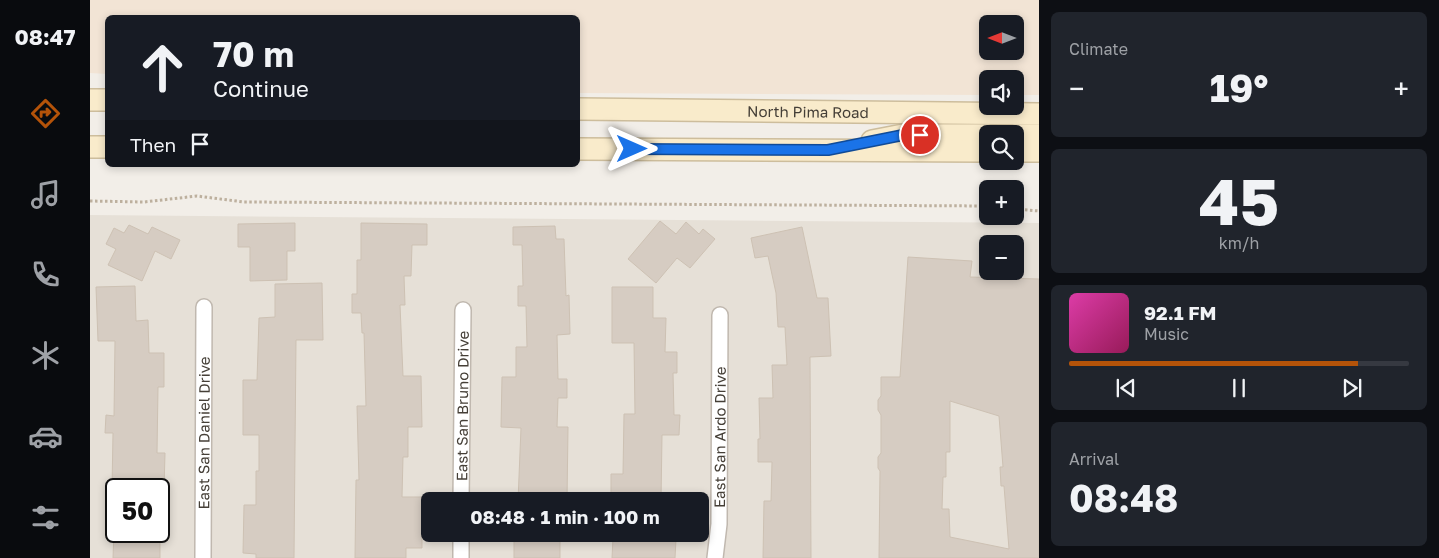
<!DOCTYPE html>
<html lang="en">
<head>
<meta charset="utf-8">
<style>
	:root { --surface:#171b24; --page:#20242c; --text:#f1f3f6; --muted:#9ea1a6; --line:#363941; --accent:#b45309 }
	body { margin:0; font-family:"Golos Text",sans-serif; background:var(--page); color:var(--text); height:100vh; display:flex; flex-direction:column; font-size:19px; white-space:nowrap }
	* { box-sizing:border-box; margin:0 }
	p { font-size:16px; color:var(--muted) }
	.icon { flex:none; width:28px; height:28px; fill:none; stroke:currentColor; stroke-width:2; stroke-linecap:round; stroke-linejoin:round }
	.map { position:relative; flex:1; overflow:hidden }
	.details { display:flex; flex-direction:column; gap:12px; padding:12px; background:#0d0f14; width:400px }
	.details>* { flex:none }
	.banner { position:absolute; left:15px; top:15px; width:475px; height:152px; border-radius:8px; box-shadow:0 2px 8px #0003; background:#171b24; color:var(--text); overflow:hidden }
	.needle { width:32px; rotate:270deg }
	.controls { position:absolute; left:889px; top:15px; display:grid; gap:10px }
	.controls a { display:grid; place-items:center; width:45px; height:45px; border-radius:8px; background:var(--surface); box-shadow:0 2px 8px #0003; font-size:25px }
	.speed { position:absolute; left:15px; top:478px; display:flex; gap:10px; font-size:25px; font-weight:700; text-align:center }
	.speed>* { display:grid; place-content:center; width:65px; height:65px; border-radius:50%; background:var(--surface); box-shadow:0 2px 8px #0003; line-height:1 }
	.speed .limit { border:2px solid #111; border-radius:8px; background:#fff; color:#111 }
	.pin { position:absolute; display:grid; place-items:center; width:42px; height:42px; color:#fff; margin:-21px; border:2px solid #fff; border-radius:50%; box-shadow:0 1px 5px #0007 }
	.me { position:absolute; width:55px; margin:-28px; rotate:90deg; stroke-linejoin:round; filter:drop-shadow(0 0 4px #0008) }
	.turn { display:flex; align-items:center; gap:18px; height:105px; padding:0 25px; font-size:22px }
	.turn .icon { width:65px; height:65px; stroke-width:2.5 }
	.turn b { display:block; font-size:35px; line-height:42px }
	.then { display:flex; align-items:center; height:48px; padding:0 25px; background:#0003; gap:10px; font-size:19px }
	.big { font-size:38px; font-weight:700; line-height:1.1 }
	.details .tile { flex:1; display:flex; flex-direction:column; justify-content:center; gap:8px; min-width:0; padding:0 18px; border-radius:8px; background:var(--page) }
	.details .dial { align-items:center; gap:0 }
	.dial b { font-size:65px; line-height:1 }
	.song { display:flex; align-items:center; gap:15px }
	.cover { width:60px; height:60px; border-radius:8px; background:linear-gradient(135deg,hsl(320 70% 55%),hsl(330 70% 35%)) }
	.played { height:5px; border-radius:2px; background:linear-gradient(90deg,var(--accent) 85%,var(--line) 85%) }
	.keys { display:flex; justify-content:space-around; direction:ltr }
	.heat { display:flex; justify-content:space-between; align-items:center; font-size:28px; direction:ltr }
	.trip { position:absolute; left:331px; top:492px; width:288px; height:50px; border-radius:8px; background:var(--surface); box-shadow:0 2px 8px #0003; font-weight:700; line-height:50px; text-align:center }
	main { display:flex; flex:1; min-height:0 }
	.dock { display:flex; flex-direction:column; width:90px; justify-content:space-around; align-items:center; background:#090b0e; color:var(--muted) }
	.dock .icon { width:35px; height:35px }
	.dock .active { color:var(--accent) }
	.dock b { font-size:22px; color:var(--text) }
	.map>svg:first-child { display:block }
	.residential { fill:#e6e0d7; fill-rule:evenodd }
	.commercial { fill:#f2e4d5; fill-rule:evenodd }
	.building { fill:#d6ccc2; stroke:#cdc1b3; fill-rule:evenodd }
	.lines { fill:none; stroke-linecap:round; stroke-linejoin:round }
	.minor-casing { stroke:#c0b8af; stroke-width:18 }
	.secondary-casing { stroke:#cdbd9c; stroke-width:24 }
	.path { stroke:#bdb09e; stroke-width:3; stroke-dasharray:2.5 2.5; stroke-linecap:butt }
	.minor { stroke:#fff; stroke-width:15 }
	.secondary { stroke:#f9ebcb; stroke-width:21 }
	.route-casing { stroke:#114b97; stroke-width:12 }
	.route { stroke:#1a73e8; stroke-width:9 }
	.labels { text-anchor:middle; dominant-baseline:central; stroke-width:4; stroke-linejoin:round; paint-order:stroke }
	.street-label { font-size:15px; fill:#453f37; stroke:#fff }
</style>
</head>
<body>
<main>
<nav class="dock">
<b>08:47</b>
<svg class="icon active" aria-label="directions" viewBox="0 0 24 24"><path d="M12 3l9 9-9 9-9-9zM9 14v-3h6M13 9l2 2-2 2"/></svg>
<svg class="icon" aria-label="music" viewBox="0 0 24 24"><path d="M9 18V5l10-2v13"/><circle cx="6" cy="18" r="3"/><circle cx="16" cy="16" r="3"/></svg>
<svg class="icon" aria-label="phone" viewBox="0 0 24 24"><path d="M5 4h4l2 5-3 2q2 4 5 5l2-3 5 2v4C11 20 4 13 5 4z"/></svg>
<svg class="icon" aria-label="climate" viewBox="0 0 24 24"><path d="M12 3v18M4 7l16 10M4 17L20 7"/></svg>
<svg class="icon" aria-label="car" viewBox="0 0 24 24"><path d="M5 17H2v-5l4-1 3-4h7l3 4 3 1v5h-3M9 17h6M6 11h13"/><circle cx="7" cy="17" r="2"/><circle cx="17" cy="17" r="2"/></svg>
<svg class="icon" aria-label="filters" viewBox="0 0 24 24"><path d="M4 7h16M4 17h16"/><circle cx="9" cy="7" r="2"/><circle cx="15" cy="17" r="2"/></svg>
</nav>
<div class="map">
<svg width="949" height="558" viewBox="0 0 949 558">
	<rect width="100%" height="100%" fill="#f2eee8"/>
	<!-- residential -->
	<path class="residential" d="M0,215L949,223V558H0ZM898,244H925V271H898ZM26,489H69V531H26ZM340,501H610V534H340Z"/>
	<!-- commercial -->
	<path class="commercial" d="M0,0H949V95H925V79H898L897,95L488,93V18H18L17,74L0,73ZM898,24H925V51H898Z"/>
	<!-- building -->
	<path class="building" d="M570,221L586,234L596,222L609,234L613,229L625,239L600,268L587,258L566,283L538,259Z
		M205,223V251H197V280L160,281V247H148V224Z
		M271,223L337,224V245H322L321,276H314L315,305H310L313,376H331L332,427H318V457H313L312,497H332V548H316V558H265L266,480H269L267,406H276L274,333H272L271,313H262V294H267V260H271Z
		M39,225L58,234L62,227L90,240L81,259L65,251L52,281L18,265L26,249L16,244L24,228L34,233Z
		M465,226L466,239H474L476,296L479,295L480,334L467,335L468,379H477V398H468L467,427H478L477,501H428L431,428L411,427L412,377H426V347H437L436,306H428V286H433L432,245H423V227Z
		M712,227L727,298H738L741,356L720,357L721,558H673L674,501H681L682,462H668V439H670L669,398H683L682,365H697L695,327H688L686,293L678,256L665,258L661,238Z
		M818,257L882,261L880,277L949,279V558H789L790,471L788,468V457L791,453V415L788,410V400L791,396V377H810ZM860,401L909,416L913,467H910L911,486H914L919,549L860,537L859,509H852L853,477H856V452H860Z
		M232,283L233,340H206L204,558H166V554L153,553L154,505H166V471H169V435H153V380H167L169,318L185,317V284Z
		M45,286L46,321L58,320L59,353H74V387H68L67,453H75L74,489H22L23,433H15L16,415L24,416L25,341H8L6,287Z
		M522,287H563V318H576L575,352H587V373H583L584,415H590L589,435H572L571,501H521V474H533L534,414H545L544,343H522Z
		M24,531H63V542H70V558H23Z
		M424,534H470V558H424Z
		M523,538L586,539L585,558H522Z"/>
	<g class="lines">
		<!-- minor casing -->
		<g class="minor-casing">
			<g id="minor">
				<path id="s1" d="M371,501L373,310"/>
				<path id="s2" d="M113,558L114,307"/>
				<path d="M371,558V534"/>
				<path id="s3" d="M625,558L629,524L630,315"/>
			</g>
		</g>
		<!-- secondary casing -->
		<g class="secondary-casing">
			<g id="secondary">
				<path d="M0,100H18"/>
				<path id="s4" d="M488,109L949,114"/>
				<path d="M925,135H949"/>
				<path d="M782,141L813,135H898"/>
				<path d="M0,147H18"/>
				<path d="M488,149L898,151"/>
				<path d="M925,151H949"/>
			</g>
		</g>
		<!-- path -->
		<path class="path" d="M0,201L54,202L107,196L154,202L898,206
			M925,209L949,211"/>
		<!-- minor -->
		<use href="#minor" class="minor"/>
		<!-- secondary -->
		<use href="#secondary" class="secondary"/>
	</g>
	<g class="lines">
		<!-- route casing -->
		<g class="route-casing">
			<path id="route" d="M542,149L738,150L813,135H830"/>
		</g>
		<!-- route -->
		<use href="#route" class="route"/>
	</g>
	<g class="labels">
		<!-- street labels -->
		<g class="street-label">
			<text stroke="none"><textPath href="#s4" startOffset="230">North Pima Road</textPath></text>
			<text stroke="none"><textPath href="#s1" startOffset="95">East San Bruno Drive</textPath></text>
			<text stroke="none"><textPath href="#s2" startOffset="125">East San Daniel Drive</textPath></text>
			<text stroke="none"><textPath href="#s3" startOffset="121">East San Ardo Drive</textPath></text>
		</g>
	</g>
</svg>
<div class="controls">
<a><svg class="needle" viewBox="-14 -14 28 28"><path d="M0-13l5 13h-10z" fill="#e53935"/><path d="M0 13l5-13h-10z" fill="#9ea1a6"/></svg></a>
<a><svg class="icon" aria-label="sound" viewBox="0 0 24 24"><path d="M4 9h4l5-4v14l-5-4H4zM17 9q2 3 0 6"/></svg></a>
<a><svg class="icon" aria-label="search" viewBox="0 0 24 24"><circle cx="10" cy="10" r="6"/><path d="M15 15l6 6"/></svg></a>
<a>+</a>
<a>−</a>
</div>
<div class="speed"><div class="limit">50</div></div>
<div class="pin" style="left:830px;top:135px;background:#d93025"><svg class="icon" aria-label="arrive" viewBox="0 0 24 24"><path d="M6 21V4h12l-3 4 3 4H6"/></svg></div>
<svg class="me" style="left:542px;top:149px" viewBox="-20 -20 40 40"><path d="M0-17L14 15 0 8-14 15z" fill="#1a73e8" stroke="#fff" stroke-width="4"/></svg>
<div class="trip">08:48 · 1 min · 100 m</div>
<div class="banner">
<div class="turn"><svg class="icon" aria-label="ahead" viewBox="0 0 24 24"><path d="M12 20V5M6 11l6-6 6 6"/></svg><div><b>70 m</b>Continue</div></div>
<div class="then">Then<svg class="icon" aria-label="arrive" viewBox="0 0 24 24"><path d="M6 21V4h12l-3 4 3 4H6"/></svg></div>
</div>
</div>
<section class="details">
<div class="tile"><p>Climate</p>
<div class="heat"><a>−</a><b class="big">19°</b><a>+</a></div>
</div>
<div class="tile dial"><b>45</b><p>km/h</p></div>
<div class="tile">
<div class="song"><i class="cover"></i><div><b>92.1 FM</b><p>Music</p></div></div>
<div class="played"></div>
<div class="keys"><svg class="icon" aria-label="previous" viewBox="0 0 24 24"><path d="M18 5L8 12l10 7zM5 5v14"/></svg><svg class="icon" aria-label="pause" viewBox="0 0 24 24"><path d="M8 5v14M16 5v14"/></svg><svg class="icon" aria-label="next" viewBox="0 0 24 24"><path d="M6 5l10 7-10 7zM19 5v14"/></svg></div>
</div>
<div class="tile"><p>Arrival</p><b class="big">08:48</b></div>
</section>
</main>
</body>
</html>
